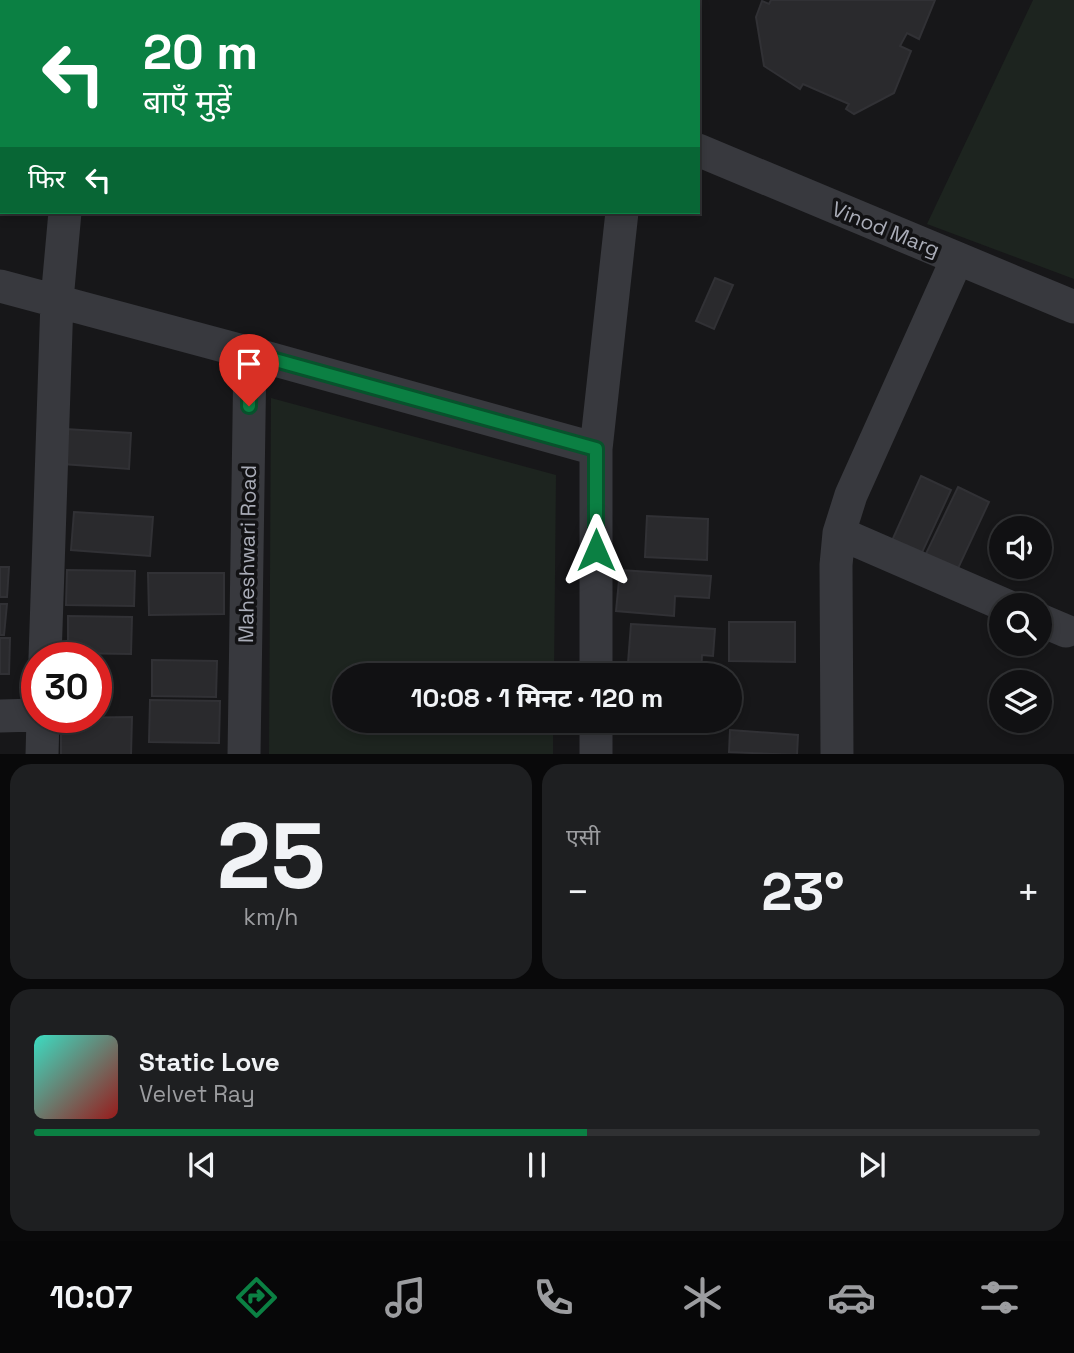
<!DOCTYPE html>
<html lang="hi">
<head>
<meta charset="utf-8">
<style>
	:root { --surface:#111113; --page:#1e1f21; --text:#f1f3f6; --muted:#9c9da0; --line:#303133; --accent:#0b8043 }
	body { margin:0; font-family:"Space Grotesk","Noto Sans Devanagari",sans-serif; background:var(--page); color:var(--text); height:100vh; display:flex; flex-direction:column; font-size:26px; white-space:nowrap }
	* { box-sizing:border-box; margin:0 }
	p { font-size:23px; color:var(--muted) }
	.icon { flex:none; width:38px; height:38px; fill:none; stroke:currentColor; stroke-width:2; stroke-linecap:round; stroke-linejoin:round }
	.map { position:relative; height:754px; overflow:hidden }
	.details { display:flex; flex-direction:column; gap:10px; padding:10px; background:#09090a; flex:1 }
	.details>* { flex:none }
	.top-card { position:absolute; left:0px; top:0px; width:700px; height:214px; box-shadow:0 4px 10px #0003,0 0 0 2px var(--line); background:#0b8043; color:#fff; overflow:hidden }
	.controls { position:absolute; left:989px; top:516px; display:grid; gap:14px }
	.controls a { display:grid; place-items:center; width:63px; height:63px; border-radius:50%; background:var(--surface); box-shadow:0 4px 10px #0003,0 0 0 2px var(--line); font-size:35px }
	.speed { position:absolute; left:21px; top:642px; display:flex; gap:14px; font-size:35px; font-weight:700; text-align:center }
	.speed>* { display:grid; place-content:center; width:91px; height:91px; border-radius:50%; background:var(--surface); box-shadow:0 4px 10px #0003,0 0 0 2px var(--line); line-height:1 }
	.speed .limit { border:10px solid #d22; background:#fff; color:#111 }
	.pin { position:absolute; display:grid; place-items:center; width:60px; height:60px; color:#fff; margin:-72px -30px; border-radius:50% 50% 50% 0; rotate:-45deg; box-shadow:0 0 7px #0007 }
	.pin .icon { rotate:45deg }
	.me { position:absolute; width:77px; margin:-38px; rotate:0deg; stroke-linejoin:round; filter:drop-shadow(0 0 5px #0008) }
	.turn { display:flex; align-items:center; gap:24px; height:147px; padding:0 28px; font-size:32px }
	.turn .icon { width:91px; height:91px; stroke-width:2.5 }
	.turn b { display:block; font-size:49px; line-height:60px }
	.then { display:flex; align-items:center; height:66px; padding:0 28px; background:#0003; gap:14px; font-size:26px }
	.big { font-size:52px; font-weight:700; line-height:1.1 }
	.details .widget { flex:1; display:flex; flex-direction:column; justify-content:center; gap:10px; min-width:0; padding:0 24px; border-radius:21px; background:var(--page) }
	.details .dial { align-items:center; gap:0 }
	.dial b { font-size:91px; line-height:1 }
	.song { display:flex; align-items:center; gap:21px }
	.cover { width:84px; height:84px; border-radius:10px; background:linear-gradient(135deg,hsl(170 70% 55%),hsl(0 70% 35%)) }
	.played { height:7px; border-radius:4px; background:linear-gradient(90deg,var(--accent) 55%,var(--line) 55%) }
	.keys { display:flex; justify-content:space-around; direction:ltr }
	.heat { display:flex; justify-content:space-between; align-items:center; font-size:38px; direction:ltr }
	.details .tiles { flex:1; display:grid; gap:10px; grid-template-columns:1fr 1fr }
	.widget:last-child { grid-column:span 2 }
	.trip { position:absolute; left:332px; top:663px; width:410px; height:70px; border-radius:35px; background:var(--surface); box-shadow:0 4px 10px #0003,0 0 0 2px var(--line); font-weight:700; line-height:70px; text-align:center }
	.dock { display:flex; height:112px; justify-content:space-around; align-items:center; background:#070708; color:var(--muted) }
	.dock .icon { width:49px; height:49px }
	.dock .active { color:var(--accent) }
	.dock b { font-size:32px; color:var(--text) }
	.map>svg:first-child { display:block }
	.green { fill:#1d241f }
	.building { fill:#2a2a2d; stroke:#313135; stroke-width:2 }
	.lines { fill:none; stroke-linecap:round; stroke-linejoin:round }
	.minor { stroke:#38393e; stroke-width:33 }
	.route-casing { stroke:#07532c; stroke-width:18 }
	.route { stroke:#0b8043; stroke-width:12 }
	.labels { text-anchor:middle; dominant-baseline:central; stroke-width:7; stroke-linejoin:round; paint-order:stroke }
	.street-label { font-size:21px; fill:#aaadb8; stroke:#121214 }
</style>
</head>
<body>
<div class="map">
<svg width="1074" height="755" viewBox="0 0 1074 755">
	<rect width="100%" height="100%" fill="#171719"/>
	<!-- green -->
	<path class="green" d="M1033,0H1074V279L927,224Z
		M271,398L556,475L554,675L345,676V721H553V754H269Z"/>
	<!-- building -->
	<path class="building" d="M771,0H935L919,39L907,33L900,46L911,51L894,93L854,114L846,109L849,104L803,84L800,89L764,66L756,17L762,1L769,4Z
		M715,278L733,285L714,329L696,321Z
		M65,429L131,433L129,469L63,464Z
		M921,476L951,490L919,559L890,545Z
		M958,487L989,502L954,577L922,562Z
		M74,512L153,517L150,556L71,550Z
		M647,516L708,519L707,560L645,557Z
		M0,567H9L7,597H0Z
		M67,570L135,571L134,606L66,605Z
		M620,570L711,576L709,598L675,596L674,616L616,611Z
		M148,573H224V614L149,615Z
		M0,604H7L4,635H0Z
		M68,616L132,617L131,654L68,653Z
		M729,622H795V662L729,661Z
		M631,624L715,629L713,656L702,655L701,676H627Z
		M0,638H10L9,674H0Z
		M152,660L217,661L216,697L152,696Z
		M150,700L220,701L219,743L149,742Z
		M132,717L131,755H61V718Z
		M730,730L798,735L797,755L729,752Z"/>
	<g class="lines">
		<!-- minor -->
		<path class="minor" d="M178,0L186,2
			M255,2L256,0
			M698,150L1074,307
			M0,286L250,353L596,449
			M839,533L1007,606
			M1040,620L1066,631
			M45,658L57,300L65,212
			M596,676V449L622,212
			M0,716L37,715
			M596,721V755
			M42,755L43,718
			M244,755L250,353
			M837,755L836,565L839,533L851,495L957,259"/>
	</g>
	<g class="lines">
		<!-- route casing -->
		<g class="route-casing">
			<path id="route" d="M249,406L250,353L596,449V550"/>
		</g>
		<!-- route -->
		<use href="#route" class="route"/>
	</g>
	<g class="labels">
		<!-- street labels -->
		<g class="street-label">
			<text transform="translate(886 229) rotate(22)">Vinod Marg</text>
			<text transform="translate(247 554) rotate(-89)">Maheshwari Road</text>
		</g>
	</g>
</svg>
<div class="controls">
<a><svg class="icon" aria-label="sound" viewBox="0 0 24 24"><path d="M4 9h4l5-4v14l-5-4H4zM17 9q2 3 0 6"/></svg></a>
<a><svg class="icon" aria-label="search" viewBox="0 0 24 24"><circle cx="10" cy="10" r="6"/><path d="M15 15l6 6"/></svg></a>
<a><svg class="icon" aria-label="layers" viewBox="0 0 24 24"><path d="M12 4l9 5-9 5-9-5zM3 14l9 5 9-5"/></svg></a>
</div>
<div class="speed"><div class="limit">30</div></div>
<div class="pin" style="left:249px;top:406px;background:#d93025"><svg class="icon" aria-label="arrive" viewBox="0 0 24 24"><path d="M6 21V4h12l-3 4 3 4H6"/></svg></div>
<svg class="me" style="left:596px;top:550px" viewBox="-20 -20 40 40"><path d="M0-17L14 15 0 8-14 15z" fill="#0b8043" stroke="#fff" stroke-width="4"/></svg>
<div class="trip">10:08 · 1 मिनट · 120 m</div>
<div class="top-card">
<div class="turn"><svg class="icon" aria-label="left" viewBox="0 0 24 24"><path d="M17 20v-9H6M10 6l-5 5 5 5"/></svg><div><b>20 m</b>बाएँ मुड़ें</div></div>
<div class="then">फिर<svg class="icon" aria-label="left" viewBox="0 0 24 24"><path d="M17 20v-9H6M10 6l-5 5 5 5"/></svg></div>
</div>
</div>
<section class="details">
<div class="tiles">
<div class="widget dial"><b>25</b><p>km/h</p></div>
<div class="widget"><p>एसी</p>
<div class="heat"><a>−</a><b class="big">23°</b><a>+</a></div>
</div>
<div class="widget">
<div class="song"><i class="cover"></i><div><b>Static Love</b><p>Velvet Ray</p></div></div>
<div class="played"></div>
<div class="keys"><svg class="icon" aria-label="previous" viewBox="0 0 24 24"><path d="M18 5L8 12l10 7zM5 5v14"/></svg><svg class="icon" aria-label="pause" viewBox="0 0 24 24"><path d="M8 5v14M16 5v14"/></svg><svg class="icon" aria-label="next" viewBox="0 0 24 24"><path d="M6 5l10 7-10 7zM19 5v14"/></svg></div>
</div>
</div>
</section>
<nav class="dock">
<b>10:07</b>
<svg class="icon active" aria-label="directions" viewBox="0 0 24 24"><path d="M12 3l9 9-9 9-9-9zM9 14v-3h6M13 9l2 2-2 2"/></svg>
<svg class="icon" aria-label="music" viewBox="0 0 24 24"><path d="M9 18V5l10-2v13"/><circle cx="6" cy="18" r="3"/><circle cx="16" cy="16" r="3"/></svg>
<svg class="icon" aria-label="phone" viewBox="0 0 24 24"><path d="M5 4h4l2 5-3 2q2 4 5 5l2-3 5 2v4C11 20 4 13 5 4z"/></svg>
<svg class="icon" aria-label="climate" viewBox="0 0 24 24"><path d="M12 3v18M4 7l16 10M4 17L20 7"/></svg>
<svg class="icon" aria-label="car" viewBox="0 0 24 24"><path d="M5 17H2v-5l4-1 3-4h7l3 4 3 1v5h-3M9 17h6M6 11h13"/><circle cx="7" cy="17" r="2"/><circle cx="17" cy="17" r="2"/></svg>
<svg class="icon" aria-label="filters" viewBox="0 0 24 24"><path d="M4 7h16M4 17h16"/><circle cx="9" cy="7" r="2"/><circle cx="15" cy="17" r="2"/></svg>
</nav>
</body>
</html>
